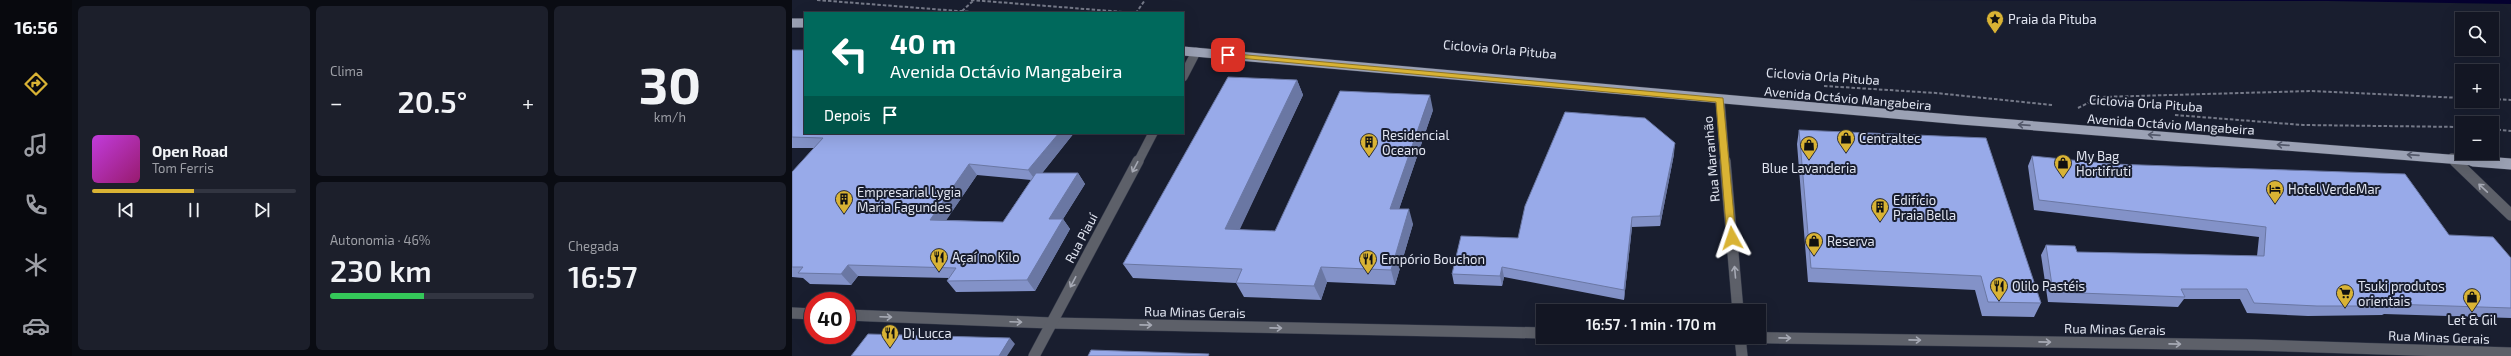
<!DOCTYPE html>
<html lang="pt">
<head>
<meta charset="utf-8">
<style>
	:root { --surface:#131623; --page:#1c1f2b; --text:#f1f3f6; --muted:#9d9fa6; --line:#323541; --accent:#d9b334 }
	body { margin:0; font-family:"Exo 2",sans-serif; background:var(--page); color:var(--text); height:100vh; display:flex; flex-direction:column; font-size:15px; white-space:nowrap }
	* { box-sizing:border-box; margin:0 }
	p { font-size:13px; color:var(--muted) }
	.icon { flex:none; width:22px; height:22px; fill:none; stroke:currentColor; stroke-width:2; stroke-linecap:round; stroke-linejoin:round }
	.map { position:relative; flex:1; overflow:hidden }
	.panel { display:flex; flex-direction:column; gap:6px; padding:6px; background:#0a0c13; width:720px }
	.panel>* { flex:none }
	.banner { position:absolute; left:12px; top:12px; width:380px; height:122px; border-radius:0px; box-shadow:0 4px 16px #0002,0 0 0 1px var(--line); background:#00695c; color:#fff; overflow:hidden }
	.tools { position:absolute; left:1663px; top:12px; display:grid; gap:8px }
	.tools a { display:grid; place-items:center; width:44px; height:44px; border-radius:0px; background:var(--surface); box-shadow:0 4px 16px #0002,0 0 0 1px var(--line); font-size:20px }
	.speed { position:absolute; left:12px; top:292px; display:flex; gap:8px; font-size:20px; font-weight:700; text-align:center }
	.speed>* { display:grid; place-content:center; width:52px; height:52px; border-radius:50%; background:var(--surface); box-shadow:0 4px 16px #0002,0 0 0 1px var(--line); line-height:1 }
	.speed .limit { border:6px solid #d22; background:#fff; color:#111 }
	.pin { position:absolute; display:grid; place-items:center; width:34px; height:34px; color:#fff; margin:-17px; border-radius:8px; box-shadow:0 2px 6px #0006 }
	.me { position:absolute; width:44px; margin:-22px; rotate:355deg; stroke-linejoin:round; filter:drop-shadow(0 0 3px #0008) }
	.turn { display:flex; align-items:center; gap:14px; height:84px; padding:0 20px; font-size:18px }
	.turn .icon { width:52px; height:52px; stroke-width:2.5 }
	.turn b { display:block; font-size:28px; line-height:34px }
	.then { display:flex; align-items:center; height:38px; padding:0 20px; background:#0003; gap:8px; font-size:15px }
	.big { font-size:30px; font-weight:600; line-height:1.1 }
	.panel .tile { flex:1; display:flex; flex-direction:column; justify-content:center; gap:6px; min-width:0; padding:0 14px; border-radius:6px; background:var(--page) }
	.panel .dial { align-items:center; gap:0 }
	.dial b { font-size:52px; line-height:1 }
	.song { display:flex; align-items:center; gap:12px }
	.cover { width:48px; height:48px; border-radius:6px; background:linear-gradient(135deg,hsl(290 70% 55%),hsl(320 70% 35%)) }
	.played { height:4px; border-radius:2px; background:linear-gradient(90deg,var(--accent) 50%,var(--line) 50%) }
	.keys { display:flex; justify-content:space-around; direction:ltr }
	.heat { display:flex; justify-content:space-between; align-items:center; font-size:22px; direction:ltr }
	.charge { height:6px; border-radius:3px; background:linear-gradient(90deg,#34c759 46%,var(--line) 0) }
	.panel .tiles { flex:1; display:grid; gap:6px; grid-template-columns:repeat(3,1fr) }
	.tile:first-child { grid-row:span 2 }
	.trip { position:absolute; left:744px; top:304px; width:230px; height:40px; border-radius:0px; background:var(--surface); box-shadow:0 4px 16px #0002,0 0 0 1px var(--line); font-weight:600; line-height:40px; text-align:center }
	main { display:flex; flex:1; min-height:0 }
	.dock { display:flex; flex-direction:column; width:72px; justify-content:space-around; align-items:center; background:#08090e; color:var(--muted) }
	.dock .icon { width:28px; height:28px }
	.dock .on { color:var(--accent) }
	.dock b { font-size:18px; color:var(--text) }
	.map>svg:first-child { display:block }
	.water { fill:#04002f }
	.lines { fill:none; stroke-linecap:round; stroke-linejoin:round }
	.minor-casing { stroke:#353a4a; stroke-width:12 }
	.tertiary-far1-casing { stroke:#353a4a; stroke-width:10 }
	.tertiary-casing { stroke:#353a4a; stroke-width:12 }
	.primary-far1-casing { stroke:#353a4a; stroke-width:10 }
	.primary-casing { stroke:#353a4a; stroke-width:12 }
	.path { stroke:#767a89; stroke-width:2; stroke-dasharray:3.5 2; stroke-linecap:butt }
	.minor { stroke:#5d6069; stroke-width:11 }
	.tertiary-far1 { stroke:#5d6069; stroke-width:9 }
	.tertiary { stroke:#5d6069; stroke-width:11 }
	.primary-far1 { stroke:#9ba1b4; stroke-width:9 }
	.primary { stroke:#9ba1b4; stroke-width:11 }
	.wall { fill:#8392c8; fill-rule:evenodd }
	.shaded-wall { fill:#6a77a3 }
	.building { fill:#98aae9; stroke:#6a77a3 }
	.oneway { stroke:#54596b }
	.oneway2 { stroke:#a6a9b4 }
	.route { fill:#d9b334; stroke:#8d7422 }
	.labels { text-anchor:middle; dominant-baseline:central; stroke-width:4; stroke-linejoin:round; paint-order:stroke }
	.poi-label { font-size:13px; fill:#e1e5f1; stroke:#191e2f; text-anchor:start }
	.street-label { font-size:13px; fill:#e1e5f1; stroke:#191e2f }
</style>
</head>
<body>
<main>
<nav class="dock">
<b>16:56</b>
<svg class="icon on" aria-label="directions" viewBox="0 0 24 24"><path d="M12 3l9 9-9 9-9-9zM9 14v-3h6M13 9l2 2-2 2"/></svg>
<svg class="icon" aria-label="music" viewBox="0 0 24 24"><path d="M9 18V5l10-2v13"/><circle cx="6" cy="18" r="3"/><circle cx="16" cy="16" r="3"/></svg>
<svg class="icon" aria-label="phone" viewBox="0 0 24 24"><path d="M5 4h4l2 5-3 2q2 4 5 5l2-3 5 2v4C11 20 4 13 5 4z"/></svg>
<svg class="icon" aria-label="climate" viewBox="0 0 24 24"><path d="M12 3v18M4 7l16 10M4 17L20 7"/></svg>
<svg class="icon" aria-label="car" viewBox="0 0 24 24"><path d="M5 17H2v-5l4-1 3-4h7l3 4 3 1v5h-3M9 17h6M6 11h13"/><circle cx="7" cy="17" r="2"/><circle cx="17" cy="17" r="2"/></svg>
</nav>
<section class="panel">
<div class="tiles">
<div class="tile">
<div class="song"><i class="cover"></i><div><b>Open Road</b><p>Tom Ferris</p></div></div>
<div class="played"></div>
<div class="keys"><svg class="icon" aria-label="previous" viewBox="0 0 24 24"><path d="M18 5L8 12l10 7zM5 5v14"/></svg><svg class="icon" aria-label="pause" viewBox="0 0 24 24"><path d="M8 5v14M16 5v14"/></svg><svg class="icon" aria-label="next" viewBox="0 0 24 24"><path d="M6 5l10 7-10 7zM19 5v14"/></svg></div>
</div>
<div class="tile"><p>Clima</p>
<div class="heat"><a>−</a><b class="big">20.5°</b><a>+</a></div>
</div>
<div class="tile dial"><b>30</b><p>km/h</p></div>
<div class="tile"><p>Autonomia · 46%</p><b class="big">230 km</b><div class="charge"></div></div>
<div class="tile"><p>Chegada</p><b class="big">16:57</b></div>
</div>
</section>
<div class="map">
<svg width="1719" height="356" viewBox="0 0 1719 356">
	<rect width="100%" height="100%" fill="#191e2f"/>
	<!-- water -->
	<path class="water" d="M1103,0H1719V4L1536,1Z"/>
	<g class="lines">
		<!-- minor casing -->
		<g class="minor-casing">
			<path id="minor" d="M0,313L21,314
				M55,315L259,323L751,333
				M926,337L1461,345L1719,353"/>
		</g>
		<!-- tertiary-far1 casing -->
		<g class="tertiary-far1-casing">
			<path id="tertiary-far1" d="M391,77L404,52
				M928,100L933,162
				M1660,158L1664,162
				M346,162L361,133"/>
		</g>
		<!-- tertiary casing -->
		<g class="tertiary-casing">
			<path id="tertiary" d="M933,161L946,311
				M1663,161L1719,215
				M948,337L950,356
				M242,356L346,161"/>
		</g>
		<!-- primary-far1 casing -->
		<g class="primary-far1-casing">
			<path id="primary-far1" d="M0,23H13
				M391,51L1169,120L1694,162"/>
		</g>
		<!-- primary casing -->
		<g class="primary-casing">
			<path id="primary" d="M1681,161L1719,164"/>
		</g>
		<!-- path -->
		<path class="path" d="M25,0L192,13
			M179,0L344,13L353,0
			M170,11L181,1
			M1032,86L1144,93L1260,105
			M1700,99L1719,100
			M1286,108L1308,97L1519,91L1670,98
			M1383,115L1511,125L1670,127
			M1700,129L1719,131"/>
		<!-- minor -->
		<use href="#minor" class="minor"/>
		<!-- tertiary-far1 -->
		<use href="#tertiary-far1" class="tertiary-far1"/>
		<!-- tertiary -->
		<use href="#tertiary" class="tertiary"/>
		<!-- primary-far1 -->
		<use href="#primary-far1" class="primary-far1"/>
		<!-- primary -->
		<use href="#primary" class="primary"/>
	</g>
	<!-- wall -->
	<path class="wall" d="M0,50L13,133H282L250,173H286L293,184L271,219L278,229L243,291L164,292L155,281L157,278L66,276L59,285L18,284L11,278L0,277V172L22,148H0ZM185,175L239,180L211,222L154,220Z
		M505,80L511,95L447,230L483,231L641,110L607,209L621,224L603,285L535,282L529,300L452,297L444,283L341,278L331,264Z
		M1007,130L1249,303L1242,317L1190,316L1183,290L1016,282L1005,144Z
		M882,154L868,226L840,227L832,300L712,277L710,286L662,284L660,274Z
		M1240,156L1657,235L1719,258V318L1592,314L1590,315L1516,316L1455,313L1448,299H1392L1386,307L1256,302L1249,255L1254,245L1285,252L1465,256L1467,237L1242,210L1236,166Z"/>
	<!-- shaded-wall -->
	<path class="shaded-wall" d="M505,80L511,95L441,244L433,229Z
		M638,95L641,110L602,224L598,209Z
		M267,133H282L244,181L236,170Z
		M883,143L882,154L868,226V216Z
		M177,164L185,175L147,231L138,220Z
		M286,173L293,184L271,219L278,229L243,291L235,280L257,219Z
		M617,209L621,224L603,285L599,270Z
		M840,217V227L832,300V290Z
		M56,265L66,276L59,285L49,274Z
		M529,267L535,282L529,300L522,286Z
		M710,267L712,277L710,286L708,276Z
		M218,338L223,344L215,356H207Z"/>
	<!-- building -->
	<path class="building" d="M0,50H13V133H267L236,170L177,164L138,220L211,222L244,173H286L257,219H271L235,280L155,281L164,268L56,265L49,274L6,273L11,267H0V172L31,138L0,137Z
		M436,77L505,80L433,229L483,231L548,91L638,95L598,209H617L599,270L529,267L522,286L444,283L450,269L331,264Z
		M773,112L853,118L883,143L868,216L840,217L832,290L710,267L708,276L660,274L669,236L726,238L733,206Z
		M1007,130L1194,138L1249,303L1196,302L1189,276L1019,268Z
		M1240,156L1320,164L1613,174L1657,235L1701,237L1719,258V308L1598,304L1600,306H1525L1462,303L1455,289H1389L1393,297L1261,292L1254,245L1283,246L1285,252L1472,256L1474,227L1247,200Z
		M76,334L218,338L207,356H59Z
		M299,350L417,354L416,356H296Z"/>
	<!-- one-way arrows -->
	<defs><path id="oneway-shaft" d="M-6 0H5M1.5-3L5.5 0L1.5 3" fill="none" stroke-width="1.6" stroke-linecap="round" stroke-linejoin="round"/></defs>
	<g class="oneway">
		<use href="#oneway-shaft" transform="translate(1232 125) rotate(-176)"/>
		<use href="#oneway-shaft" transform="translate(1362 135) rotate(-176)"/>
		<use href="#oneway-shaft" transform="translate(1491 145) rotate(-176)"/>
		<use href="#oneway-shaft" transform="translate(1621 155) rotate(-176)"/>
	</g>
	<g class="oneway2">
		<use href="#oneway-shaft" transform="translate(343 167) rotate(118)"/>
		<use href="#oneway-shaft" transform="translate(1691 188) rotate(-137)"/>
		<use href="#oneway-shaft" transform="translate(943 272) rotate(-95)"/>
		<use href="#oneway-shaft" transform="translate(281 282) rotate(118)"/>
		<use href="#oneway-shaft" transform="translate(94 317) rotate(2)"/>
		<use href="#oneway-shaft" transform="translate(224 322) rotate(2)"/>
		<use href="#oneway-shaft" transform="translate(354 325) rotate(1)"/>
		<use href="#oneway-shaft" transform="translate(484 328) rotate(1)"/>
		<use href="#oneway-shaft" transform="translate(993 338) rotate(1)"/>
		<use href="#oneway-shaft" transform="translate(1123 340) rotate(1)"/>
		<use href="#oneway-shaft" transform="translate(1253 342) rotate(1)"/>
		<use href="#oneway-shaft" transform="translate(1383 344) rotate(1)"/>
	</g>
	<!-- route -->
	<path class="route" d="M433,53L931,98L944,238L940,241L935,238L924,102L436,57L432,55Z"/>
	<!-- icons -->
	<defs>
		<g id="sight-pin" transform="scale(0.9)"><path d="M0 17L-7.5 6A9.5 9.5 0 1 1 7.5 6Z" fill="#d9b334" stroke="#191e2f"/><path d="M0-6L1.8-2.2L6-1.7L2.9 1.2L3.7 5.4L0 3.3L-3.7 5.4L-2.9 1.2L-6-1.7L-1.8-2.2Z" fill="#111"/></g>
		<g id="shop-pin" transform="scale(0.9)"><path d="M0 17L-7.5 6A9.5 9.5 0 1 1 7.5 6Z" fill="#d9b334" stroke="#191e2f"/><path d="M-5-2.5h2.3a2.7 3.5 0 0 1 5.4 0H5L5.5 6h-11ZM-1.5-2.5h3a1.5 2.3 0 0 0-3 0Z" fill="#111"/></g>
		<g id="building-pin" transform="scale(0.9)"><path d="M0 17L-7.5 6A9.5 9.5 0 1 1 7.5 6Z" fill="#d9b334" stroke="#191e2f"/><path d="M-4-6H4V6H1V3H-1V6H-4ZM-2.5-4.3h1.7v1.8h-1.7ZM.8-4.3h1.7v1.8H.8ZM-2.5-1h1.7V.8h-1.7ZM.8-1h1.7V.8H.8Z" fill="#111"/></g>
		<g id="hotel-pin" transform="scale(0.9)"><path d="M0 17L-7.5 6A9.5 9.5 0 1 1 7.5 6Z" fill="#d9b334" stroke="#191e2f"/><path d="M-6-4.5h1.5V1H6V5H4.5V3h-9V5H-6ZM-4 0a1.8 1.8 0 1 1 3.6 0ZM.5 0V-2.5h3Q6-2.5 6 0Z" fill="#111"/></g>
		<g id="restaurant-pin" transform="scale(0.9)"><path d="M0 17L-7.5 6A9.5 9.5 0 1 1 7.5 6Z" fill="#d9b334" stroke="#191e2f"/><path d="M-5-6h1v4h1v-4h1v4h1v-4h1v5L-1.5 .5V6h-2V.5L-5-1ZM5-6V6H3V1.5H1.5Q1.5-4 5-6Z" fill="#111"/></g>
		<g id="supermarket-pin" transform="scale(0.9)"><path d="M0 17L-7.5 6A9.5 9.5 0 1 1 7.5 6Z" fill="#d9b334" stroke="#191e2f"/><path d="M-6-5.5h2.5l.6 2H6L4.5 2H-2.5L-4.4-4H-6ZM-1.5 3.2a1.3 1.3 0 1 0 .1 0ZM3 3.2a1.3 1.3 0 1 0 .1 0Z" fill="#111"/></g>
	</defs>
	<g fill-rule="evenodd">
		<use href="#sight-pin" x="1203" y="19"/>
		<use href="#shop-pin" x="1054" y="138"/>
		<use href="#building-pin" x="577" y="142"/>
		<use href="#shop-pin" x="1017" y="145"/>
		<use href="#shop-pin" x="1271" y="163"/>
		<use href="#hotel-pin" x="1483" y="189"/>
		<use href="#building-pin" x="52" y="199"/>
		<use href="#building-pin" x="1088" y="207"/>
		<use href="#shop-pin" x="1022" y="241"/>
		<use href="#restaurant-pin" x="147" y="257"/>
		<use href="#restaurant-pin" x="576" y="259"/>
		<use href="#restaurant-pin" x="1207" y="286"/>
		<use href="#supermarket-pin" x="1553" y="293"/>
		<use href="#shop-pin" x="1680" y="297"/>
		<use href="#restaurant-pin" x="98" y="333"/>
	</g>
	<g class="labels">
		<!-- poi labels -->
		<g class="poi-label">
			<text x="1216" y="19">Praia da Pituba</text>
			<text x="590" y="135">Residencial<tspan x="590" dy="15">Oceano</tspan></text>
			<text x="1067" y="138">Centraltec</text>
			<text x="1284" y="156">My Bag<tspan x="1284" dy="15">Hortifruti</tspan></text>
			<text x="1017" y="168" text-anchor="middle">Blue Lavanderia</text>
			<text x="1496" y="189">Hotel VerdeMar</text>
			<text x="65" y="192">Empresarial Lygia<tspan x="65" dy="15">Maria Fagundes</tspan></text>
			<text x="1101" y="200">Edifício<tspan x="1101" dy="15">Praia Bella</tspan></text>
			<text x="1035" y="241">Reserva</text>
			<text x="160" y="257">Açaí no Kilo</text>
			<text x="589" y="259">Empório Bouchon</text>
			<text x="1220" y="286">Olilo Pastéis</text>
			<text x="1566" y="286">Tsuki produtos<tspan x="1566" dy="15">orientais</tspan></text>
			<text x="1680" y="320" text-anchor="middle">Let &amp; Gil</text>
			<text x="111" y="333">Di Lucca</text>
		</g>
		<!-- street labels -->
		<g class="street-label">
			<text transform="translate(708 49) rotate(5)">Ciclovia Orla Pituba</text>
			<text transform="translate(1031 76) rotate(4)">Ciclovia Orla Pituba</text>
			<text transform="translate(1056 98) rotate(5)">Avenida Octávio Mangabeira</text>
			<text transform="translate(1354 103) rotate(4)">Ciclovia Orla Pituba</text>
			<text transform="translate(1379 124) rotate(4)">Avenida Octávio Mangabeira</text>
			<text transform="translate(919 159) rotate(-95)">Rua Maranhão</text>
			<text transform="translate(289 238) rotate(-62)">Rua Piauí</text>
			<text transform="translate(403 312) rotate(1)">Rua Minas Gerais</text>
			<text transform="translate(1323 329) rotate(1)">Rua Minas Gerais</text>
			<text transform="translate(1647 337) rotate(2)">Rua Minas Gerais</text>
		</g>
	</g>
</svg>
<div class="tools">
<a><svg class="icon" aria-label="search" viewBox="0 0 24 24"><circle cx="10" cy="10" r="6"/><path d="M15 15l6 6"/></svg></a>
<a>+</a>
<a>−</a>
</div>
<div class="speed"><div class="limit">40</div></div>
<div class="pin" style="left:436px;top:55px;background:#d93025"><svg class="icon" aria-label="arrive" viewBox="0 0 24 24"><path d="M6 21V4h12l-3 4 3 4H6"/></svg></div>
<svg class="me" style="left:940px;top:238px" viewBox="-20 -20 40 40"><path d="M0-17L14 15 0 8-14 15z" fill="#d9b334" stroke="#fff" stroke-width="4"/></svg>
<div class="trip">16:57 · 1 min · 170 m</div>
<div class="banner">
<div class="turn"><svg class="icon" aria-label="left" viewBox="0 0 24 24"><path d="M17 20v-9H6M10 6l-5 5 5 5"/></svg><div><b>40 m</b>Avenida Octávio Mangabeira</div></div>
<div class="then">Depois<svg class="icon" aria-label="arrive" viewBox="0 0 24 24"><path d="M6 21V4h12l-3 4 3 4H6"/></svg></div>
</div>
</div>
</main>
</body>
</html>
